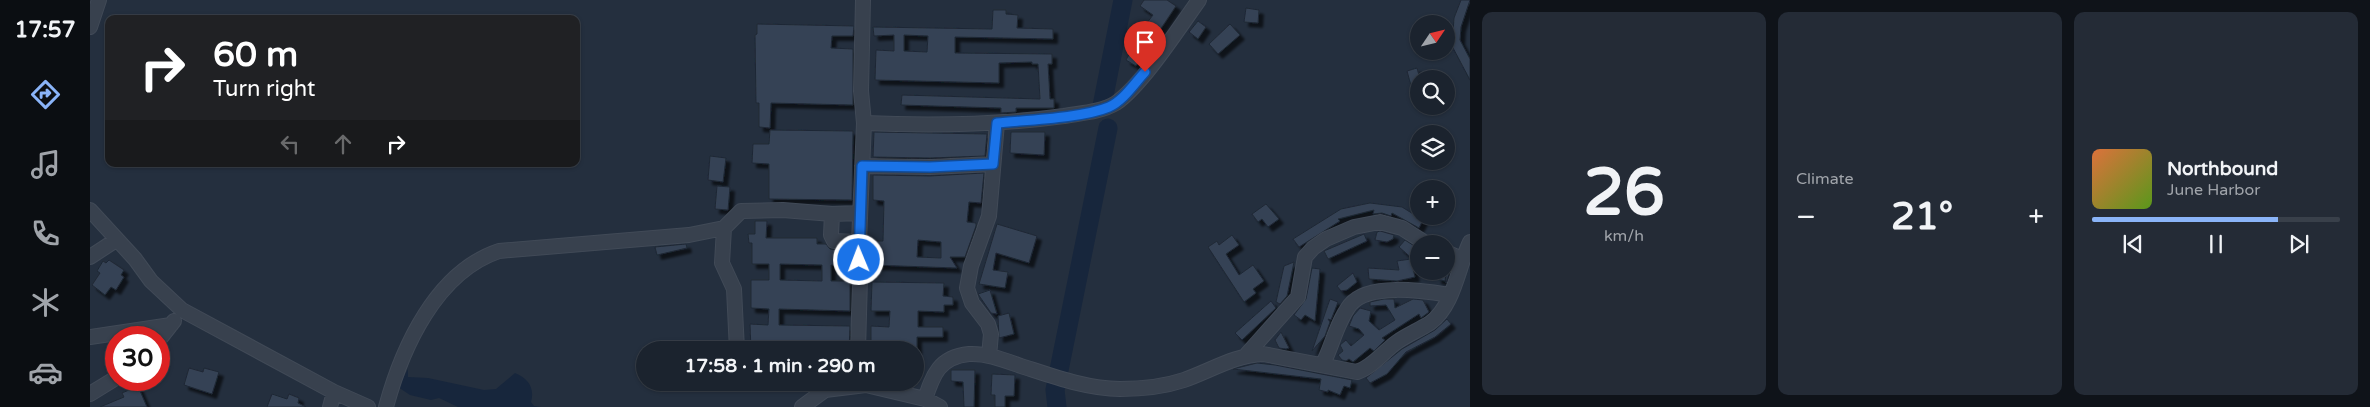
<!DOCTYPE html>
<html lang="en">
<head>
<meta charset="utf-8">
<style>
	:root { --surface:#1b232e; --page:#242b36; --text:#f1f3f6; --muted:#a0a4aa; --line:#39404a; --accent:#8ab4f8 }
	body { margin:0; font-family:"Varela Round",sans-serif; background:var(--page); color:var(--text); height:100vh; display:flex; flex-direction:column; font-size:19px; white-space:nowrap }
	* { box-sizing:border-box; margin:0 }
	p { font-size:16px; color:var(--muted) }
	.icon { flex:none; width:28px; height:28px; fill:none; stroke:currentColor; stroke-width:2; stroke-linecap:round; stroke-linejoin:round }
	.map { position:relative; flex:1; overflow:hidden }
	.sheet { display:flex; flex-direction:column; gap:12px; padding:12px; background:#0f1319; width:900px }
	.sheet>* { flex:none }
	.top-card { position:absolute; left:15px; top:15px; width:475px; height:152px; border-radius:10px; box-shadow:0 1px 4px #0004,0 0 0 1px var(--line); background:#202124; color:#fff; overflow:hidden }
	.needle { width:32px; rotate:55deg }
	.fabs { position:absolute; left:1320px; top:15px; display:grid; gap:10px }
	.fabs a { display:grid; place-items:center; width:45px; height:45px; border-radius:50%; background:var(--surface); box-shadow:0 1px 4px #0004,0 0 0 1px var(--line); font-size:25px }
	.speed { position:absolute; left:15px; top:326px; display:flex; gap:10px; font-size:25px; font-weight:700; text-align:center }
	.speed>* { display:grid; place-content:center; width:65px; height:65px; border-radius:50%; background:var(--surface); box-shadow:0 1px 4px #0004,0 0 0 1px var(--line); line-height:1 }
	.speed .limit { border:8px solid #d22; background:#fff; color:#111 }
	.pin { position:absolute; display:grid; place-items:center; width:42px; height:42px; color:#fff; margin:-51px -21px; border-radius:50% 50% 50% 0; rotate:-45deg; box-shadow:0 0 5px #0007 }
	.pin .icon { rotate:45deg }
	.me { position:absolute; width:55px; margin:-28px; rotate:359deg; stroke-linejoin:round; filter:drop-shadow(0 0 4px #0008) }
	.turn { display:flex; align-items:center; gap:18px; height:105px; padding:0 25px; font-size:22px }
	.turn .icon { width:65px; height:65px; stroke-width:2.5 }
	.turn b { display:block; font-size:35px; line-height:42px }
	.lanes { display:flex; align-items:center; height:48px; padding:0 25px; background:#0003; justify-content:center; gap:25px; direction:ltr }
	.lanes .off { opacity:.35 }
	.big { font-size:38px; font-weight:800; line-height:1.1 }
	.sheet .widget { flex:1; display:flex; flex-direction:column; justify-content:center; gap:8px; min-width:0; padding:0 18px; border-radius:10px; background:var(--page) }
	.sheet .dial { align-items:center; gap:0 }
	.dial b { font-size:65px; line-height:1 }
	.song { display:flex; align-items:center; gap:15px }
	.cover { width:60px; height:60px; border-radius:8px; background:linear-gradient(135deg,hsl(20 70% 55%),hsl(90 70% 35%)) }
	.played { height:5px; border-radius:2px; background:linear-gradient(90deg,var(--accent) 75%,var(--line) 75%) }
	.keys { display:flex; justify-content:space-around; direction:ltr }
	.heat { display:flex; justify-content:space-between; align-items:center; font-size:28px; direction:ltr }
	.sheet .tiles { flex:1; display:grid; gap:12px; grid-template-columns:repeat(3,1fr) }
	.trip { position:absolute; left:546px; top:341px; width:288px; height:50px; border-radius:25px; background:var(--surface); box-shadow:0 1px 4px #0004,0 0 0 1px var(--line); font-weight:800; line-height:50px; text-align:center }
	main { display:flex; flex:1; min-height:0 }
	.menu { display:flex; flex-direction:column; width:90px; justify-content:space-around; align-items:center; background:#0b0e12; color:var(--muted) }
	.menu .icon { width:35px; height:35px }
	.menu .current { color:var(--accent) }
	.menu b { font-size:22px; color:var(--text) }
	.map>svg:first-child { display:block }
	.water { fill:#17263c }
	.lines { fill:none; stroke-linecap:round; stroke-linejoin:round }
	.river { stroke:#17263c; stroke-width:19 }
	.building { fill:#364354; stroke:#1f2835; fill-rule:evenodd; filter:url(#shadow) }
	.minor-casing { stroke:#414a57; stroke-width:16 }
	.minor { stroke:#38414e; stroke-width:14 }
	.route-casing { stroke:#114b97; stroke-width:12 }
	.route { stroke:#1a73e8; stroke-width:9 }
</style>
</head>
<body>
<main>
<nav class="menu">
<b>17:57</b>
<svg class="icon current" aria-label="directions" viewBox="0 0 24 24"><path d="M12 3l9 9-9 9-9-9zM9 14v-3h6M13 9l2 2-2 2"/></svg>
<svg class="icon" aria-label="music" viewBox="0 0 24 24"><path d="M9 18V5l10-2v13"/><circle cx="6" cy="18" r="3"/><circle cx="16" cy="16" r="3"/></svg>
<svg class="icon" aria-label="phone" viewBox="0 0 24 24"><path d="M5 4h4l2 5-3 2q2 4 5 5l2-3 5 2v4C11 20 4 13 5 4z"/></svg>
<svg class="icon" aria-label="climate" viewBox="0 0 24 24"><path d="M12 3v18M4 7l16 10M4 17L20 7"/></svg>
<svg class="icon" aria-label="car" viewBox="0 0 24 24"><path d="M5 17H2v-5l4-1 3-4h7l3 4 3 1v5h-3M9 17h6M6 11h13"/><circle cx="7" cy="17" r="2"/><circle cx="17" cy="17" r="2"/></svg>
</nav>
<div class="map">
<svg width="1380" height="407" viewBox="0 0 1380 407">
	<defs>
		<filter id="shadow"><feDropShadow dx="4.5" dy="4.5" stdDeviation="1" flood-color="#0009"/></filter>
	</defs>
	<rect width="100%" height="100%" fill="#242f3e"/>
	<!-- water -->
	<path class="water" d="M318,369V377L338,378L394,390L406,389L425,373C438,378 445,388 441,402L444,406L451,407H368L349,398L341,400L320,395L308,387Z"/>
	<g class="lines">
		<!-- river -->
		<path class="river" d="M1012,106L1033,0
			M967,407L965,390L1018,128"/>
	</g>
	<!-- building -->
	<path class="building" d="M1054,0H1077L1086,6L1060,45L1051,38L1057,30L1053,28L1063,15L1050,6Z
		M1371,0H1380L1371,27L1370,40L1380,59V80L1362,46L1364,18Z
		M1156,8L1169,10L1168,23L1154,22Z
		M903,10H916V14L928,15L927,28L963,29V39L865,37V53L962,54V64H958L960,99H964V108H926V112L911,113V108L811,105L812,95L950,99L948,64H942V62L909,63V83L785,80L786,50L804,51V35L784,36L783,27L902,29ZM814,35L838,36L837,52L814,51Z
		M1108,21L1116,27L1108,39L1099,32Z
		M667,24L764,26L763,36H742L741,48L763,49V105L681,103L680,128L669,127V103H666L665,35L667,34Z
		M1140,24L1150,35L1128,54L1119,44Z
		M1041,51L1052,57L1046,66L1036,60Z
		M1327,68L1330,79L1329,87L1322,89L1317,71Z
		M680,130L763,131L762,200L679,199V164L662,163L663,144H679Z
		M784,132L897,134L895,156L840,158L783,157Z
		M921,132H955L954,155L920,153Z
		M620,156L636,158L633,182L618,180Z
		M894,173L891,203L879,202L877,222L886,223V226L875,257H860L867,268L782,265V241H793L794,201L783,200V175L840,176ZM828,240L851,242V258L827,257Z
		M627,186L640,187L638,210L625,209Z
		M1280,203L1312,207L1333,220L1329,228L1302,213L1301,216L1292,213L1283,214L1284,210L1248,219L1250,221L1209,247L1203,239L1251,209Z
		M1176,204L1189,219L1178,227L1172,219L1168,222L1162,214Z
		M665,221H677L676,238H727V244H736L740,249L749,250V256H760V266L741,265V281H760V311L689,309V325L760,326L759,350H661L660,324L678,325L679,309L661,308V280H679V264H662V243H659L658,234H665ZM690,264L732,265V281L690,280Z
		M907,224L947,236L939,263L906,253L903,270L918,272L915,288L889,284Z
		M1290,231L1304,235L1303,239L1297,242L1285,240L1287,232Z
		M1274,234L1277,241L1238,259L1234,251Z
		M1142,235L1149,245L1136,254L1149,275L1163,265L1174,281L1163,289L1166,293L1154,302L1118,247L1127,241L1129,245Z
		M1315,240L1329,249V257L1325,261L1309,247Z
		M596,244L597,248L567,255L565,247Z
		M1321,259L1325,277L1307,281L1279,279L1278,268L1309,270L1307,261Z
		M19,260L34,270L31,275L34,277L26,290L21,287L15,295L2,285L10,273L7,271L13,261L16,263Z
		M1204,262L1197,296L1190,304L1186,302L1194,266Z
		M1356,262L1362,264L1356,283V273L1355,281L1347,279L1348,271H1356Z
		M1222,268L1230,269L1225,321L1215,315L1211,320L1204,315L1216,299Z
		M1263,273L1267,282L1257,290L1251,291L1247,286Z
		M782,282L854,283L853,296L863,297V305H854V312L828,311V327H853V337H827V350H781V326L799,327L800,311H781Z
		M900,290L907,314L901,313L888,294Z
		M1240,299L1248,302L1241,320L1238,319L1240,322L1235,336L1222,351Z
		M1294,299H1304L1305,308L1323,299L1333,300L1339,312L1331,318L1329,314L1292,338L1295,340L1284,351L1280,348L1263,362L1259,359L1256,361L1252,360L1248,355L1253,351L1250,345L1256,340L1261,346L1274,335L1269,329L1259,326L1263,316L1270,308L1281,311L1279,321L1289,330L1305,320L1296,305L1280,306V302Z
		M1181,301L1186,308L1152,340L1145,333Z
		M919,313L924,334L909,338L908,316Z
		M1357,319L1361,324L1345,337L1316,352L1297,374L1280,383L1276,378L1312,349L1345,330Z
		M1191,332L1199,348L1196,349L1189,348L1185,340Z
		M1167,363L1185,365L1262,380L1260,388L1254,386L1250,395L1238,390V392L1229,390L1231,379L1143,369Z
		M99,368L113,372L114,368L129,372L122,394L94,385Z
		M861,370H885L884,407H874L873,382L861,381Z
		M902,374L925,375L924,396H915V407H905V395H901Z
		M48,386L57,407H10L34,397L32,393Z
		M182,394L197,399L199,394L209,398L208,403L216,407H177Z"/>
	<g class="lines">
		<!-- minor casing -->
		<g class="minor-casing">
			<path id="minor" d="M0,27L9,0
				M774,123C841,126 908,125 974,116C991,113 1011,112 1026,103C1052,85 1089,28 1109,0
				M772,166L840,167L903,164
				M0,210L45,259L61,281L92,310L244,392L278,407
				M634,228L632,263L644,289L647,350
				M769,242L744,241L741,235L742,214L770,213
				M1356,252L1372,259
				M0,257L26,240
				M0,337L81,325
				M69,340L84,321
				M768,350L770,278L769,242L774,123L771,91L773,0
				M1157,354L1208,297L1215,257L1223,248L1236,239L1264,227L1290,222L1312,228L1337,244
				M899,356L901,334L898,324L882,303L877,288L881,266L899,216L907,123
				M1233,364C1242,346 1247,322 1260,305C1278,282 1334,291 1360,295
				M0,394L26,378
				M835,399C843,375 849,357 879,354C897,353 914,360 931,366C962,376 997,389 1030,389C1052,389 1073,387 1094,380C1120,371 1145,355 1173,354L1267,372C1283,367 1294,351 1307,342C1317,335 1329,330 1340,323C1364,306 1368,267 1380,242
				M240,407L244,392
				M296,407C312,348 346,272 409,251L599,235L634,228L651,211L693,210L742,214
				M712,407L735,390L776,385L835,399L850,407"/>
		</g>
		<!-- minor -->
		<use href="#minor" class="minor"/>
	</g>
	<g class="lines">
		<!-- route casing -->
		<g class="route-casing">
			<path id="route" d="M769,260L772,166L840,167L903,164L907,123C937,120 993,118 1019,107C1033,101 1044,84 1055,72"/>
		</g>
		<!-- route -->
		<use href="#route" class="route"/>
	</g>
</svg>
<div class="fabs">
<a><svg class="needle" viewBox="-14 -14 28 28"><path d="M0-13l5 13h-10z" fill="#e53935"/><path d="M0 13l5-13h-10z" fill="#a0a4aa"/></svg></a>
<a><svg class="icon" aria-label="search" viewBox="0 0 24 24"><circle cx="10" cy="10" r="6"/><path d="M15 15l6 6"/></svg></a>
<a><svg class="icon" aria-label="layers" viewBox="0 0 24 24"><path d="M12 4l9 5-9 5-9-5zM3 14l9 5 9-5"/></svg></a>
<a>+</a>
<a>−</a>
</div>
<div class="speed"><div class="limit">30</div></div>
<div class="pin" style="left:1055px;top:72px;background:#d93025"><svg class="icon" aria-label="arrive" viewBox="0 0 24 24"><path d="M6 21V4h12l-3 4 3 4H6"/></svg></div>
<svg class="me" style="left:769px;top:260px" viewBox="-20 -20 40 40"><circle r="17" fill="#1a73e8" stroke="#fff" stroke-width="3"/><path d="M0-11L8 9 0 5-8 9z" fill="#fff"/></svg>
<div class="trip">17:58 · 1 min · 290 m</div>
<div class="top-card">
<div class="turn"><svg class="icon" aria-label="right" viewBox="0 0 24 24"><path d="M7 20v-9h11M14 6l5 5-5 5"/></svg><div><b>60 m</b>Turn right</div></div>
<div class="lanes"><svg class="icon off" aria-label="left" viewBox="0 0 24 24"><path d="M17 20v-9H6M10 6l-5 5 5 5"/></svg><svg class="icon off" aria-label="ahead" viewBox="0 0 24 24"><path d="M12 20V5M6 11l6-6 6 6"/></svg><svg class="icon" aria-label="right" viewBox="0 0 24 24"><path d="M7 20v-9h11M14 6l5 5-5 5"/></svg></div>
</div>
</div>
<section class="sheet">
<div class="tiles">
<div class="widget dial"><b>26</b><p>km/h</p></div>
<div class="widget"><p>Climate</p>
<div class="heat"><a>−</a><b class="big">21°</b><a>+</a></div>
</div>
<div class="widget">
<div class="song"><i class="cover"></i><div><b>Northbound</b><p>June Harbor</p></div></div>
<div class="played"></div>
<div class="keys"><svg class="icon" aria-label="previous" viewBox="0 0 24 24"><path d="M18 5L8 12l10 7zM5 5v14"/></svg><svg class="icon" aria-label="pause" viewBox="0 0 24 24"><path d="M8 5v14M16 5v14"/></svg><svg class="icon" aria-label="next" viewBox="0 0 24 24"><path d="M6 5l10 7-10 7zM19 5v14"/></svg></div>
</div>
</div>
</section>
</main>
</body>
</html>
